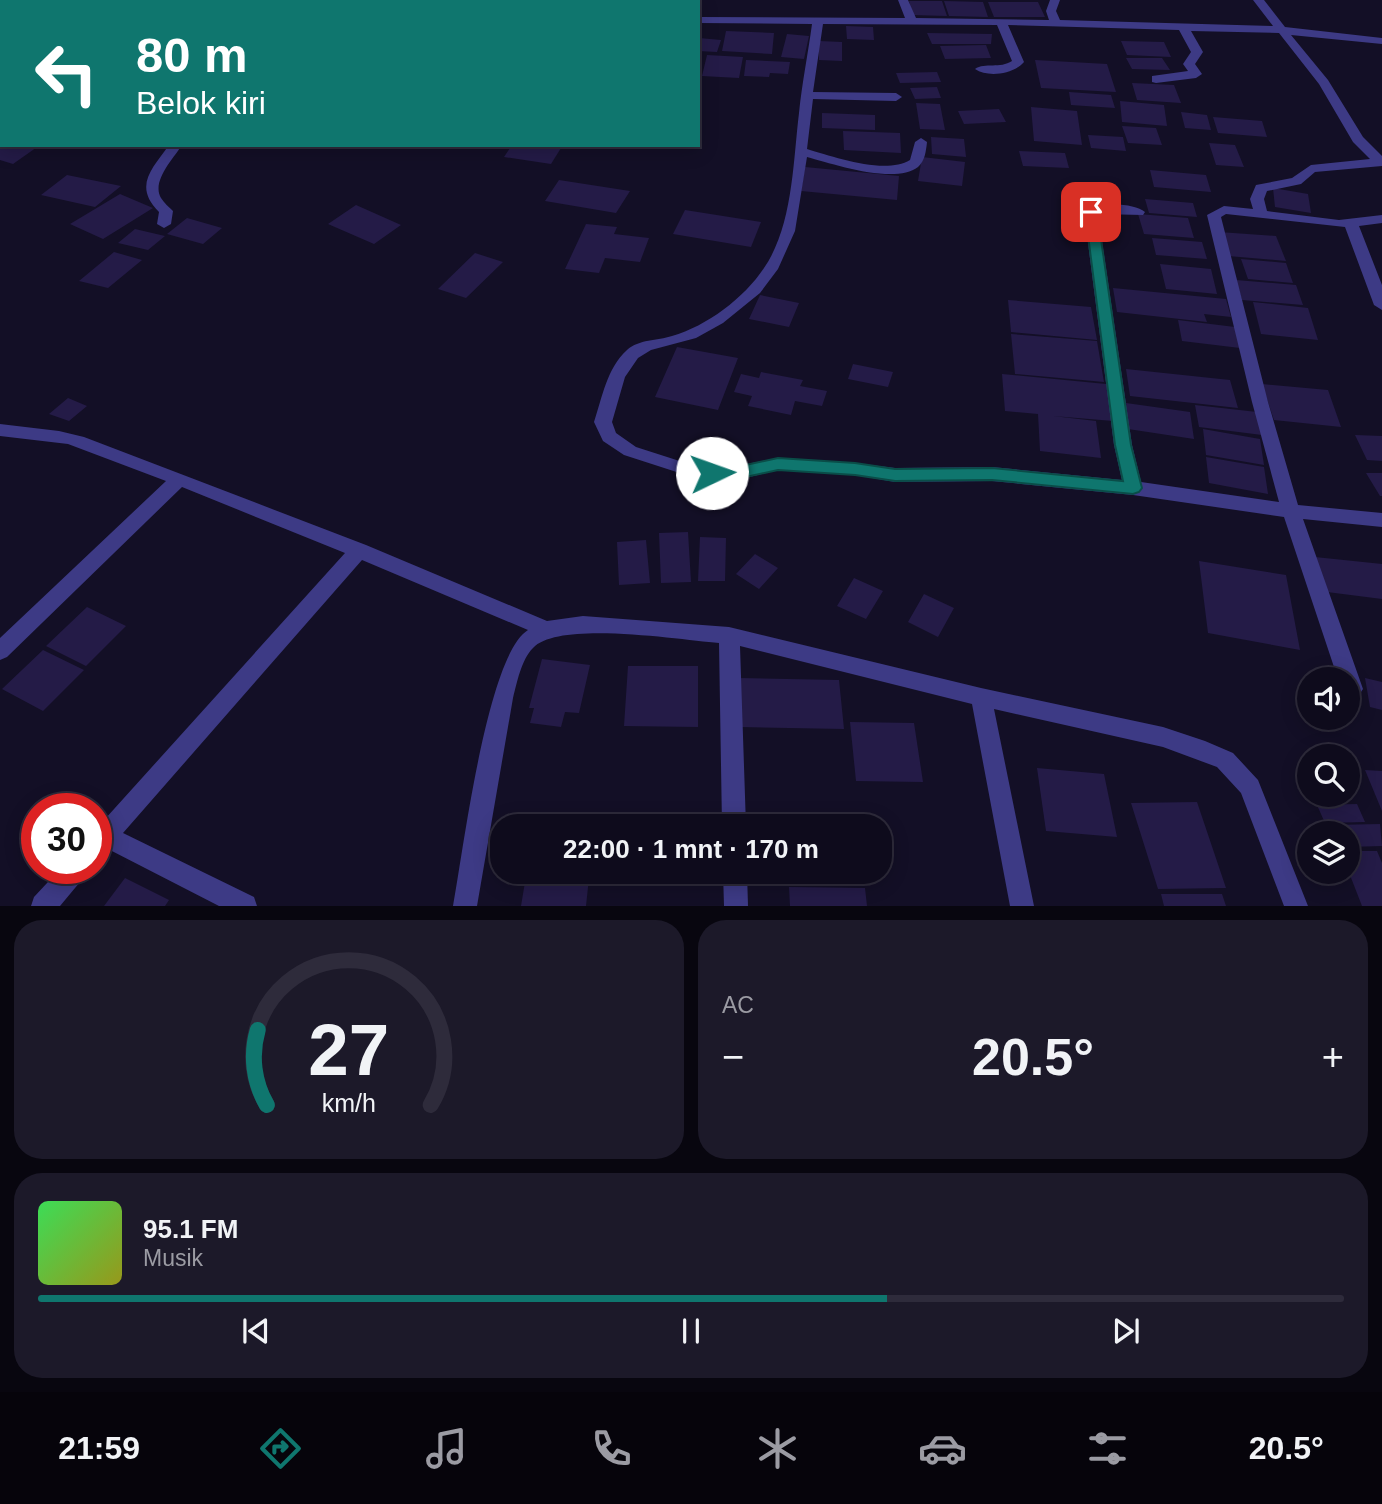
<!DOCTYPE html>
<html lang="id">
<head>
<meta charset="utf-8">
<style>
	:root { --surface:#0e0b1c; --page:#1c1929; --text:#f1f3f6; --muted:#9b9ba3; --line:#2e2b3b; --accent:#0f766e }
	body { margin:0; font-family:Helvetica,sans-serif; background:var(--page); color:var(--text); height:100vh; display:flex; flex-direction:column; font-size:26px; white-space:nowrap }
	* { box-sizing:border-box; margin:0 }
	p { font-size:23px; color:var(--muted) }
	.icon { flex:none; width:38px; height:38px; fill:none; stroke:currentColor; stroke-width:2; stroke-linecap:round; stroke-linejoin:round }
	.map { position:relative; height:906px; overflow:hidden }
	.side { display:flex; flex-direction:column; gap:14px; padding:14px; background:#08060f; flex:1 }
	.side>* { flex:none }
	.hud { position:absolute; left:0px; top:0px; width:700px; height:147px; box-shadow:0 4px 18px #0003,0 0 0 2px var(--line); background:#0f766e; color:#fff; overflow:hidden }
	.tools { position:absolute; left:1297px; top:667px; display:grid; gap:14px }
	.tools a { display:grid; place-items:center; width:63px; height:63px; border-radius:50%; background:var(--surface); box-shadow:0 4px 18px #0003,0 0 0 2px var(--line); font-size:35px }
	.speed { position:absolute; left:21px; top:793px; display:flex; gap:14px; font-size:35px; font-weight:700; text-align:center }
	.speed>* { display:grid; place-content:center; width:91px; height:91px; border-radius:50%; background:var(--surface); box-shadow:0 4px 18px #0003,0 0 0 2px var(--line); line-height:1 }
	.speed .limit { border:10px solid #d22; background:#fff; color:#111 }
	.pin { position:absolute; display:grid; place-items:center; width:60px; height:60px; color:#fff; margin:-30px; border-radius:14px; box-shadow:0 4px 10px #0006 }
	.me { position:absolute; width:77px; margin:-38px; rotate:87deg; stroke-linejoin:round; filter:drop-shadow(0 0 5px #0008) }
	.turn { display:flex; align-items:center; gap:24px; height:147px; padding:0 21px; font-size:32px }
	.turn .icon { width:91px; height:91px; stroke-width:2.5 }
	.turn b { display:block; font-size:49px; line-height:60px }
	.big { font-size:52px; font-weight:800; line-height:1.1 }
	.side .widget { flex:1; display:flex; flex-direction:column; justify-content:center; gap:10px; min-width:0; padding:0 24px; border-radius:28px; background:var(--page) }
	.side .dial { align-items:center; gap:0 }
	.dial svg { height:182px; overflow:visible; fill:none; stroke:var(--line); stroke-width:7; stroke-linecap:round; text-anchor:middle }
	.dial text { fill:var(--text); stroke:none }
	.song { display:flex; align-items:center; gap:21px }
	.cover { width:84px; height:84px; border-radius:10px; background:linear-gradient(135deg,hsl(130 70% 55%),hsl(60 70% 35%)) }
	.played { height:7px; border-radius:4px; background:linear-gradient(90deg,var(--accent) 65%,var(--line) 65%) }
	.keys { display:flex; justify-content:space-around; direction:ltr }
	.heat { display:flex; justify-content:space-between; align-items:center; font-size:38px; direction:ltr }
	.side .tiles { flex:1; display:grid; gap:14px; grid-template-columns:1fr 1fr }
	.widget:last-child { grid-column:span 2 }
	.trip { position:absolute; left:490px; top:814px; width:402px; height:70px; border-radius:28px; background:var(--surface); box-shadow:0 4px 18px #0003,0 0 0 2px var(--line); font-weight:800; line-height:70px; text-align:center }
	.tab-bar { display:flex; height:112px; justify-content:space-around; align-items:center; background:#06040b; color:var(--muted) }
	.tab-bar .icon { width:49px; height:49px }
	.tab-bar .selected { color:var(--accent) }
	.tab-bar b { font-size:32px; color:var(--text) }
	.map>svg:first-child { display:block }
	.building { fill:#241b47 }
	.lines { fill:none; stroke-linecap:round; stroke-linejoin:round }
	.minor { fill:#3d3a85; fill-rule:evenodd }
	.route { fill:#0f766e; stroke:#0a4d48; stroke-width:2 }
</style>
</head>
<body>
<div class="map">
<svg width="1382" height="906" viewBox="0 0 1382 906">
	<rect width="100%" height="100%" fill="#130f26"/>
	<!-- building -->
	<path class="building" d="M909,1H942L947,16L912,15Z
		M944,1L983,2L988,17L949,16Z
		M988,2H1038L1045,17H994Z
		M846,26L873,27L874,40L847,39Z
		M726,31L774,33L772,54L722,51Z
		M927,33L992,34L991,44H932Z
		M787,34L809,36L804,59L781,57Z
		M699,38L721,40L717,52L698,51Z
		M819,41L842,42V61L819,60Z
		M1121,41L1164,42L1171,57L1127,55Z
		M986,45L991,58L945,59L940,46Z
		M707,55L743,57L739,78L702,76Z
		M1126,58H1162L1170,70L1132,69Z
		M746,60L790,62L788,74L770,73L769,77L744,76Z
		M1035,60L1107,64L1116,92L1041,88Z
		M937,72L941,82L900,83L896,73Z
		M1132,83L1174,85L1181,103L1137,100Z
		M937,87L941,98L915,99L910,88Z
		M1069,92L1111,95L1115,108L1071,105Z
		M1120,101L1164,105L1167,126L1122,122Z
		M916,103L940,104L945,130L920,129Z
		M1031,107L1077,111L1082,145L1034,141Z
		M999,109L1006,122L964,124L958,111Z
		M1181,112L1207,115L1211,130L1185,128Z
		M822,113L875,115V130L822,128Z
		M1213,117L1262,121L1267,137L1218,133Z
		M1122,126L1156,128L1162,145L1128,143Z
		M843,131L900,133L901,153L844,150Z
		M1088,135L1123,137L1126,151L1091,148Z
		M931,137L964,139L966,157L932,154Z
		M1209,143L1235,145L1244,167L1216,165Z
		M0,145H40L13,164L0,160Z
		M512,145H539L561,148L551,164L504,157Z
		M1019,151L1065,153L1069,168L1023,166Z
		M922,157L965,162L962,186L918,181Z
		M805,167L899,176L897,200L801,191Z
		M1150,170L1206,175L1211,192L1154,187Z
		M67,175L121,186L95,207L41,195Z
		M559,180L630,191L616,213L545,201Z
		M1273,188L1308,194L1311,213L1275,207Z
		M120,194L153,208L103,239L70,224Z
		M1145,199L1193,203L1197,217L1149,213Z
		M356,205L401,225L374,244L328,224Z
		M685,210L761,222L751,247L673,234Z
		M1138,214L1188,218L1194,238L1144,234Z
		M187,218L222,228L203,244L167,234Z
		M586,224L617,227L614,234L649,238L640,262L605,258L599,273L565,269Z
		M135,229L165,236L148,250L118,243Z
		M1219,232L1276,236L1286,261L1228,256Z
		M1152,238L1202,242L1207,259L1156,255Z
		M114,252L142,260L108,288L79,281Z
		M475,253L503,262L466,298L438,289Z
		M1241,259L1286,263L1293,283L1248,279Z
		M1160,264L1211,269L1217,294L1166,289Z
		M1236,280L1296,285L1303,305L1242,300Z
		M1113,288L1226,299L1231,317L1204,314L1207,322L1117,312Z
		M760,295L799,303L789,327L749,319Z
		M1008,300L1091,307L1097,340L1011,332Z
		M1253,302L1308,308L1318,340L1261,334Z
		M1178,320L1235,327L1240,348L1182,341Z
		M1011,334L1097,341L1104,382L1015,374Z
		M677,347L738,358L718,410L655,397Z
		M853,364L893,372L888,387L848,379Z
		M1126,369L1230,380L1238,408L1130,396Z
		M761,372L803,380L800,386L827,391L822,406L795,401L791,415L748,406L752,396L734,392L741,374L759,378Z
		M1002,374L1106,384L1113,421L1053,416L1096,421L1101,458L1040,451L1038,414L1005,411Z
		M1262,384L1328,390L1341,427L1274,420Z
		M68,398L87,406L69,421L49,414Z
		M1126,403L1190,412L1194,439L1128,429Z
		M1195,405L1257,412L1262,435L1199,427Z
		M1203,429L1260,439L1264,465L1206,455Z
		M1355,435L1382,436V461L1367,460Z
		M1206,457L1264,467L1268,494L1209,483Z
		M1366,473H1382V496H1380Z
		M688,532L691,582L661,583L659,533Z
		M700,537L726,538L725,581H698Z
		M646,540L650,583L619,585L617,542Z
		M755,554L778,568L759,589L736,574Z
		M1315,557L1382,564V599L1327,592Z
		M1199,561L1286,575L1300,650L1208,633Z
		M854,578L883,591L866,619L837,606Z
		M924,594L954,608L938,637L908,622Z
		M87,607L126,626L86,666L46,646Z
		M43,650L84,670L43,711L2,689Z
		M542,659L590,665L579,713L565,712L561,727L530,723L534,708H529Z
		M628,666H698V727L624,726Z
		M739,678L839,680L844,729L740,727Z
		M1365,678L1382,682V710L1370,707Z
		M850,722L914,723L923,782L856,781Z
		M1037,768L1104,774L1117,837L1046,831Z
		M1365,770L1382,771V811Z
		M1197,802L1226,888L1158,889L1131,803Z
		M1357,804L1365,822L1325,823L1317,805Z
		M1380,824L1382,846L1348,847V833H1337L1333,825Z
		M1348,851H1377L1382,863V906H1362L1348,870Z
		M545,872H588L587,876Z
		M790,872H862L863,883H790Z
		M526,876L589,878L586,906H521Z
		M125,878L169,900L165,906H104Z
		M789,887L865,888L867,906H790Z
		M1161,894H1222L1226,906H1164Z"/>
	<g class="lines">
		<!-- minor -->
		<path class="minor" d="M555,0H573L574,2H556Z
			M898,0H908L916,18L1049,20L1046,11L1050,0H1060L1056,11L1060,20L1273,26L1253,0H1264L1285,27L1382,38V44L1291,35L1328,80L1363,137L1382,156V166L1315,172L1301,184L1267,191L1264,199L1267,211L1339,220L1382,215V223L1359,226L1382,285V310L1374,305L1345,227L1226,214L1221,217L1268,402L1298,505L1382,513V527L1303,519L1363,689L1359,695L1348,697V679H1338L1284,517L1133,495L992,481L895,482L855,475L778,470L741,479L692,477L624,455L603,441L594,422C602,398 607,368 627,350C639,339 657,341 672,336C707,326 744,298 764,268C793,226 793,162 799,113C802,83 808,54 812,24L698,23V17L905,18ZM823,24L997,25L1012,61C1000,69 985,62 975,69C988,78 1014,74 1024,62L1008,25L1179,30L1191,52L1183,64L1188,71L1152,76V82L1156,83L1196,78L1202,74L1195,64L1203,52L1191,31L1279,33L1319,84L1353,142L1370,159L1311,165L1292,178L1256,185L1250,199L1253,209L1224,206L1207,215L1252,402L1279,502L1141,482L1132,445L1098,214L1143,215L1145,212C1133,202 1096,202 1084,212L1114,445L1122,480L992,467L895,468L855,463L778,458L741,465H692L636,447L616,433L612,422L625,377L638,358L651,350L696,338L723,323L760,293L778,269L795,231L807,157C833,164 895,185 918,167C925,161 926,151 927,142L921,138L915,142L910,160C885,175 834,157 807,149L813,99L896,101L902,97L896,93L813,92Z
			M0,120H2V128H0Z
			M169,145H182C174,158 151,181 161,198C164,203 169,207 173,211L171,224L164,228L157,224L159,212C133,186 152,169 169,145Z
			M0,424L59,431L84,437L366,545L547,621L583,616L729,627L981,688L1163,727L1205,741L1233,753L1258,780L1308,906H1284L1241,793L1217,767L1163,747L994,709L1034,906H1010L972,704L740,646L746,826H722L719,643C680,640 559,620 533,648C521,660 517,683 513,698L477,906H453C463,853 487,655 528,630L362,560L123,833L254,897L257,906H219L108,849L96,857V829L345,553L182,487L7,657L0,660V638L166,481L68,444L0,436Z
			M61,868H89L85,876L60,906H31L34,897Z
			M723,872H747L748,906H724Z"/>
	</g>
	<!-- route -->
	<path class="route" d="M1091,208L1097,212L1131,445L1142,488L1139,492L1133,494L992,480L895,481L855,475L778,470L741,478L706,477L704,473L712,467L741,466L778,458L855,463L895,469L992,468L1123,481L1115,445L1085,212Z"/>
</svg>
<div class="tools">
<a><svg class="icon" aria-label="sound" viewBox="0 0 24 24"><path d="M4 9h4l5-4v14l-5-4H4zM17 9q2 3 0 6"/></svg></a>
<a><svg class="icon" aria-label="search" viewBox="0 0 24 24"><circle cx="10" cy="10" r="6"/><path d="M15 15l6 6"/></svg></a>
<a><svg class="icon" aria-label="layers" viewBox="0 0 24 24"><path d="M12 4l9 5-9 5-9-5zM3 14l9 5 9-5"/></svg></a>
</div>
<div class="speed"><div class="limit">30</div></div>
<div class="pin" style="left:1091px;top:212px;background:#d93025"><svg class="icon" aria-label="arrive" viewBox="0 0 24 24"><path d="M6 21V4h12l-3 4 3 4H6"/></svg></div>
<svg class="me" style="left:712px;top:473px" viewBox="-20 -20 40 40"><circle r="19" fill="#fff"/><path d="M0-13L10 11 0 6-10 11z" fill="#0f766e"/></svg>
<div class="trip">22:00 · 1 mnt · 170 m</div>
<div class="hud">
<div class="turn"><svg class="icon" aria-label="left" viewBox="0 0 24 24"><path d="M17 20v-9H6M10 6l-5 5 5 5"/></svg><div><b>80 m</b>Belok kiri</div></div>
</div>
</div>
<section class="side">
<div class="tiles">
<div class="widget dial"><svg viewBox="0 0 100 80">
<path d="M14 69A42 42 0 1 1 86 69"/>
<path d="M14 69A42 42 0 0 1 10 36" stroke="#0f766e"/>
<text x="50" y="56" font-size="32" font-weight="700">27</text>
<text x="50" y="72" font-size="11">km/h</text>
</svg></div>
<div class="widget"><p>AC</p>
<div class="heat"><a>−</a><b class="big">20.5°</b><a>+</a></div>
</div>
<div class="widget">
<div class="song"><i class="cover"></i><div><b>95.1 FM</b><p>Musik</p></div></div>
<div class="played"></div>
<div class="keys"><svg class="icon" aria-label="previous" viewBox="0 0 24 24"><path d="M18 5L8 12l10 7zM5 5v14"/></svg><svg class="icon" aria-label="pause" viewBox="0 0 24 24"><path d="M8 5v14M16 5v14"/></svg><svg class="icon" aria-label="next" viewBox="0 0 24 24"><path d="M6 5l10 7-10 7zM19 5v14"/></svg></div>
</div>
</div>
</section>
<nav class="tab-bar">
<b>21:59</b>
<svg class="icon selected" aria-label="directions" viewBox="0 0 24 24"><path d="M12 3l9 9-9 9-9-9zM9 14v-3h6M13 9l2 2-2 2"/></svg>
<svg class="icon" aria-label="music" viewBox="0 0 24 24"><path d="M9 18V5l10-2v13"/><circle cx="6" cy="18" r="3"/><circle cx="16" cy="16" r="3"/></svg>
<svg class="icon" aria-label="phone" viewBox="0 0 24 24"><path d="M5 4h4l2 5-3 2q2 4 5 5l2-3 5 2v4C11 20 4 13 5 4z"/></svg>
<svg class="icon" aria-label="climate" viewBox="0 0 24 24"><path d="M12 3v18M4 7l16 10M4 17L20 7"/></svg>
<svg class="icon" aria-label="car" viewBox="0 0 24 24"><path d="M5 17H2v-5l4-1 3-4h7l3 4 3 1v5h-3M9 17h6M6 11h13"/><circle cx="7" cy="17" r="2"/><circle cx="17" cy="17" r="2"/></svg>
<svg class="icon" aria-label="filters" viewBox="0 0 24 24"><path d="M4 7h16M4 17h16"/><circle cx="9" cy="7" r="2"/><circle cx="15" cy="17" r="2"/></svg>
<b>20.5°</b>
</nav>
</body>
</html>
